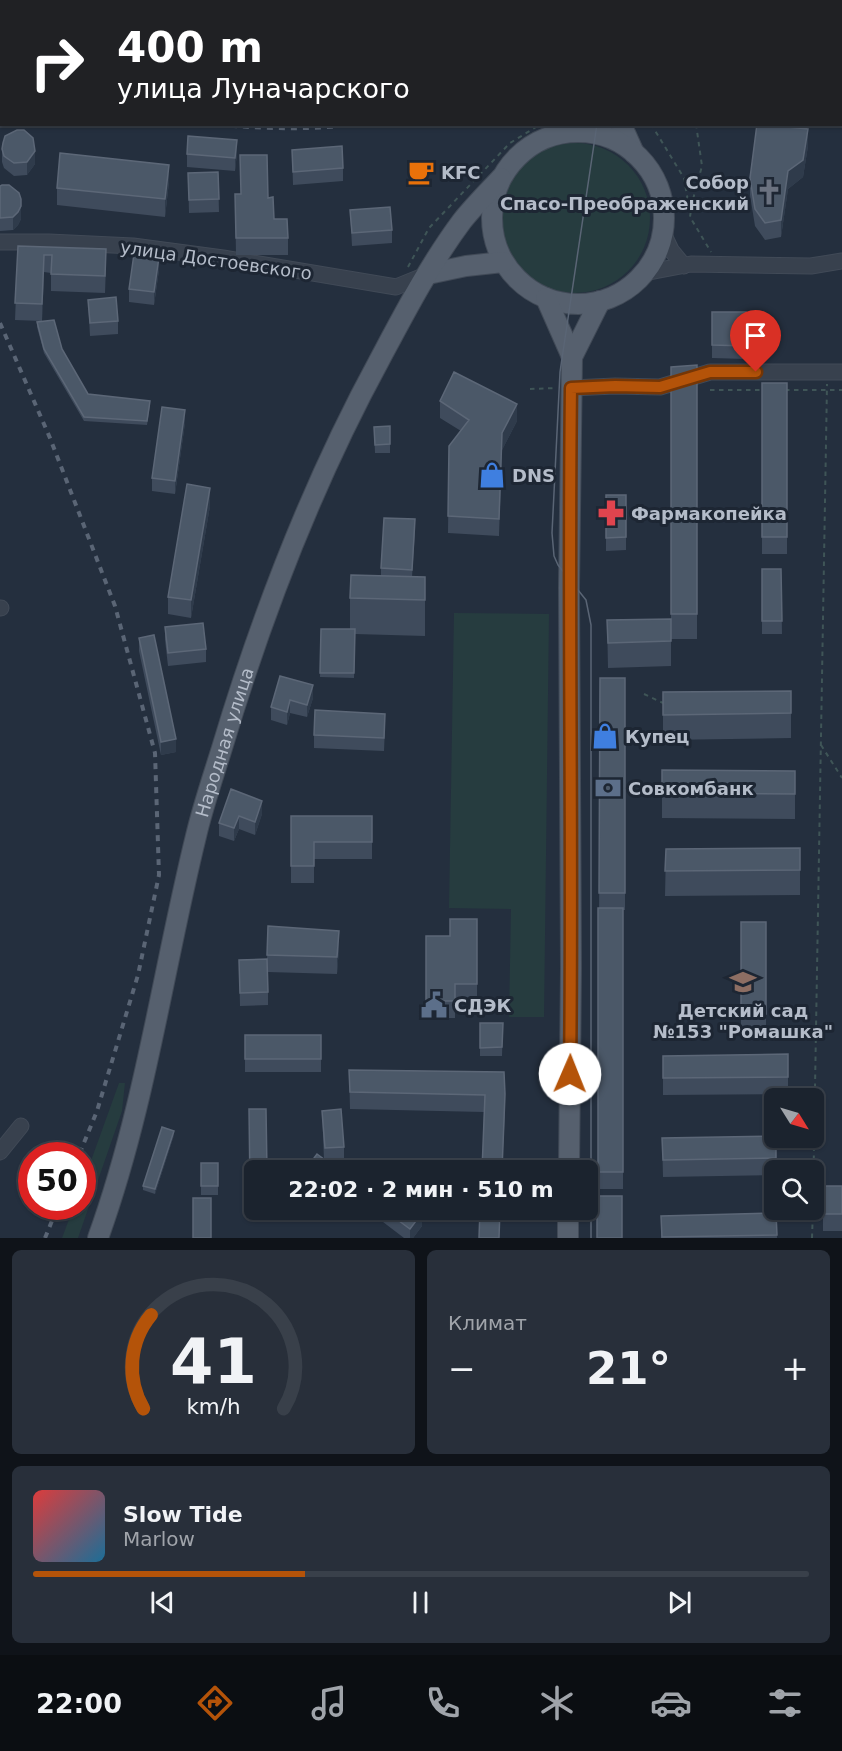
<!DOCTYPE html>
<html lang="ru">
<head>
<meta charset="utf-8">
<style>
	:root { --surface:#1b232e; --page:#282f3a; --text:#f1f3f6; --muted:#a0a4aa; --line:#39404a; --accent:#b45309 }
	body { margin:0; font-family:"DejaVu Sans",sans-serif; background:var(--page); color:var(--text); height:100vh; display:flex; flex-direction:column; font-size:22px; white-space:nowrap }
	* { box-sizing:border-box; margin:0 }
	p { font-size:20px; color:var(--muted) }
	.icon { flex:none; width:33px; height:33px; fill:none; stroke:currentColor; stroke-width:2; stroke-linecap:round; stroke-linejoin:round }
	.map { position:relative; height:1238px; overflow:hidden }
	.sheet { display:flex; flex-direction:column; gap:12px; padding:12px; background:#0f1319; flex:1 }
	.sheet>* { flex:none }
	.banner { position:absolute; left:0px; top:0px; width:843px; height:126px; box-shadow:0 2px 4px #0004,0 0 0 2px var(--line); background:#202124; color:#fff; overflow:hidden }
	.needle { width:39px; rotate:127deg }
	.buttons { position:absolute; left:764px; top:1088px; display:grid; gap:12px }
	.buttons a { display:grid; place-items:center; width:60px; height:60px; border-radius:9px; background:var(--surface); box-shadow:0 2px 4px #0004,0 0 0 2px var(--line); font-size:30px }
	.speed { position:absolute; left:18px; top:1142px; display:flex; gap:12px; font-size:30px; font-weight:700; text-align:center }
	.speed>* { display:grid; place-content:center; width:78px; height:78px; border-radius:50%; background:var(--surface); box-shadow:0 2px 4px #0004,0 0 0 2px var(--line); line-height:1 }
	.speed .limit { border:9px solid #d22; background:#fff; color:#111 }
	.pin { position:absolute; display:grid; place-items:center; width:51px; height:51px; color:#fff; margin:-62px -26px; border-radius:50% 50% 50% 0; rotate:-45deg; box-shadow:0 0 6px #0007 }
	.pin .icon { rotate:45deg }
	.me { position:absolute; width:66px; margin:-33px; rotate:1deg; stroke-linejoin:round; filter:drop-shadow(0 0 4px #0008) }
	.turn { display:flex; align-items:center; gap:21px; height:126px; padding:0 18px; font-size:27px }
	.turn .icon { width:78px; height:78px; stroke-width:2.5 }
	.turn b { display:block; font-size:42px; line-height:51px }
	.big { font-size:45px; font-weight:600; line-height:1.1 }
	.sheet .widget { flex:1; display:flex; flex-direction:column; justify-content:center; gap:9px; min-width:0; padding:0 21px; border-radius:9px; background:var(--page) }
	.sheet .dial { align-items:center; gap:0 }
	.dial svg { height:156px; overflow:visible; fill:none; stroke:var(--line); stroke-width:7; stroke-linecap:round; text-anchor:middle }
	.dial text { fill:var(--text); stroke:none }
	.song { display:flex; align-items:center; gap:18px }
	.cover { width:72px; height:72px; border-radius:9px; background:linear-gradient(135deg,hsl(0 70% 55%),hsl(200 70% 35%)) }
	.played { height:6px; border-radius:3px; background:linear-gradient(90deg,var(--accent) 35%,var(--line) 35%) }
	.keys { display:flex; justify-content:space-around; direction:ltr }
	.heat { display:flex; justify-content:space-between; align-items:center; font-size:33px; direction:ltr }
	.sheet .tiles { flex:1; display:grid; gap:12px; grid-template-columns:1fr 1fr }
	.widget:last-child { grid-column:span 2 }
	.trip { position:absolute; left:244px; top:1160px; width:354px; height:60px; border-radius:9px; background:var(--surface); box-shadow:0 2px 4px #0004,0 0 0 2px var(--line); font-weight:600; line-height:60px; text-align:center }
	.tab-bar { display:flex; height:96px; justify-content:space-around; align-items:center; background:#0b0e12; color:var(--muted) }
	.tab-bar .icon { width:42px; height:42px }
	.tab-bar .active { color:var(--accent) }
	.tab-bar b { font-size:27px; color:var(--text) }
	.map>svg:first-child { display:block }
	.green { fill:#263c3f }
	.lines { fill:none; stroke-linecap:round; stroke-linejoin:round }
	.minor-casing { stroke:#414a57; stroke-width:17 }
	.major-casing { stroke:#414a57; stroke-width:22 }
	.path { stroke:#3f5557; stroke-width:2; stroke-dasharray:4.5 4.5; stroke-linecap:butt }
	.minor { stroke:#38414e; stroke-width:15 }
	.major { stroke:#56606e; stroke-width:20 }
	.tram { stroke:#5a6575; stroke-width:1.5 }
	.rail { stroke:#5a6575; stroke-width:4; stroke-dasharray:6 6; stroke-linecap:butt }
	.wall { fill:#3f4b5c }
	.shaded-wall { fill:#2f3b4b }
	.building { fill:#4b5868; stroke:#5c6777; stroke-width:1.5 }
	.route-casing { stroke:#753606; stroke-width:15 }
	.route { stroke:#b45309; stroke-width:10 }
	.labels { text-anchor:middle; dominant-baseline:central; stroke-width:6; stroke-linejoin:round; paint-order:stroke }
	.poi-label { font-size:18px; font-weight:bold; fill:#b4bcc9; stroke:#1d2633; text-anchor:start }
	.street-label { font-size:18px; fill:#b4bcc9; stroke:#1d2633 }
</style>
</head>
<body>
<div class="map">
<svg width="842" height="1238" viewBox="0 0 842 1238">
	<rect width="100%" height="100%" fill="#242f3e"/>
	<!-- green -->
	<path class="green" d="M0,0H524L2,2L1,48Z
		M500 218a75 75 0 1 1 150 0a75 75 0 1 1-150 0Z
		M454,613L549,614L544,1017H509L511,909L449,908Z
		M119,1083H125L122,1111L78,1238H62L74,1206H82L83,1183Z"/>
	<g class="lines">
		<!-- minor casing -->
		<g class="minor-casing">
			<path id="minor" d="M662,231L671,250L684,266
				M0,242H49L133,246L223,258L396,287L428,274
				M644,273L691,264L811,266L842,261
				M571,388L615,386L660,387L710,372H842
				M0,608H1
				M0,1152L21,1126"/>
		</g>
		<!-- major casing -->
		<g class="major-casing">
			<g id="major">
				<path d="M598,2V0"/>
				<path d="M625,2V0"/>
				<path d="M621,124L634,153"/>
				<circle cx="578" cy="218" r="86"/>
				<path d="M428,274L466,266L503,262"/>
				<path d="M546,298L572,357"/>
				<path d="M569,1170L571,968L569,588L572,357L600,301"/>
				<path id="s1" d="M98,1238C145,1108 163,970 196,836C203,806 213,777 222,748C262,614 313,482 380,359C405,312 430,264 462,221C474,206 488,192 501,178"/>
				<path d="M568,1238V1209"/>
			</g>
		</g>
		<!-- path -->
		<path class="path" d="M651,124L684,178L690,213
			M696,124L702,166L692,203L690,217L711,252
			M408,267L429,228L510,143L541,124
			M530,389L557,388
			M710,390H764
			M785,390H842
			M644,694L663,703
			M821,745L842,778
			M813,1205L827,384
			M812,1238L813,1209"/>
		<!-- minor -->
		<use href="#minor" class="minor"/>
		<!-- major -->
		<use href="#major" class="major"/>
		<!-- tram -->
		<path class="tram" d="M608,2V0
			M591,1238V625L586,600L558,565L554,556L552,533L560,372L597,124"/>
		<!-- rail -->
		<path class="rail" d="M821,2L826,0
			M0,70L2,71
			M207,124C257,128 307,131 357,124
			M0,323L50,438L115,606L155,753L159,875L138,975L97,1111L79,1155
			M45,1238L58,1206"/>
	</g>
	<!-- wall -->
	<path class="wall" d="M808,146L803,177L788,189L781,237L765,240L755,226L750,195V178Z
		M2,149L35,164L27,175L14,176L4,168L2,162Z
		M292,150L343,168V181L293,185Z
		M237,153L235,171L187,167V154Z
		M240,155L268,198L274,219L288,238V255H236L235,194H241Z
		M218,172L219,212L189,213L188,173Z
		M169,182L165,217L57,205V188Z
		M0,186L21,212V219L18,225L13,230L0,231Z
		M350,210L392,230V243L352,246Z
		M18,246L106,266L105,293L51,291V273L44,272L42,321L15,320Z
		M159,270L154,305L129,302V289Z
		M88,300L118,321V334L90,336Z
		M712,312H746V359L712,358Z
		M37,322L62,349L88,394L150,405L147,425L84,421L44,353L37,327Z
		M697,365V639H671V367Z
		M762,383H787V554H762Z
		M440,401L517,421L502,450L499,536L448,533L449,446L461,431L440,418Z
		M185,423L175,494L152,491V478Z
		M390,426V453H375L374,427Z
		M606,495H626V550L606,551Z
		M210,506L191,618L168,614V597Z
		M415,532L412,577H425V636L355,634L354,678L320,677L321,629H350V598L381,576V568Z
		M762,569H781L782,634H762Z
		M671,619V666L608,668L607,620Z
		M165,627L206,649V662L168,666L165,640Z
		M139,638L176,752L161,755L139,651Z
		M280,676L313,698L307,717L290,713L287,725L271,720V707Z
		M600,678H625V910H623V1189H598Z
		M791,691V738L663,740V692Z
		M385,727L384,751L314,748V735Z
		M662,770L795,771V819L662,818Z
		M262,801V814L255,835L239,829L234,841L219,836V823Z
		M291,816H372V859H314V883H291Z
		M800,848V895L665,896L666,849Z
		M477,919V1001H455V1018H426V936H450Z
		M741,922H766V1031L741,1032Z
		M268,926L339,948L337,974L268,972V1005L240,1006L239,960L267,959Z
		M480,1023H503L502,1056H480Z
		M245,1035H321V1072H245Z
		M788,1054V1094L663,1095V1056Z
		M349,1070L504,1072L505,1112L502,1170H482L484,1112L350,1109Z
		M249,1109L255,1170V1199H250Z
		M322,1111L344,1147V1160L326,1161L336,1170L324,1160Z
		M174,1135L155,1194L143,1190V1186Z
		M776,1137V1170H774V1175L663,1177L662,1138Z
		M201,1163H218V1195H201Z
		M823,1186H842V1231H823Z
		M366,1209H416L422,1226L413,1238H404Z
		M776,1213L777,1238H661V1216Z"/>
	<!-- shaded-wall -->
	<path class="shaded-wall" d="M808,129V146L803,177L788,189L781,237V220L788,171Z
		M237,140V153L235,171V158Z
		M35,151V164L27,175V162Z
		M169,165V182L165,217V199Z
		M21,199V219L18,225L13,230V217Z
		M44,255V272L42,321V304Z
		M159,257V270L154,305V292Z
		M517,404V421L502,450L499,536L502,433Z
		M185,410V423L175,494V481Z
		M210,488V506L191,618V600Z
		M313,685V698L307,717V705Z
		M290,700V713L287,725V712Z
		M176,739V752L161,755V742Z
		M262,801V814L255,835V822Z
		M239,816V829L234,841V828Z
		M339,931V948L337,974V957Z
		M174,1131V1135L155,1194V1189Z
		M422,1213V1226L413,1238H410V1229Z"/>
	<!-- building -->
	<path class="building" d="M757,124L808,129L803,160L788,171L781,220L765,223L755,209L750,178Z
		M17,130H24L33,138L35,151L27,162L14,163L4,156L2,149L3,143L5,136Z
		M188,136L237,140L235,158L187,154Z
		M342,146L343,168L293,172L292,150Z
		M60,153L169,165L165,199L57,188Z
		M240,155H267L268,198L273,197L274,219H287L288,238H236L235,194H241Z
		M218,172L219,199L189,200L188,173Z
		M2,185H9L19,193L21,199V206L18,212L13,217L0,218V186Z
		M390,207L392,230L352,233L350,210Z
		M18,246L106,249L105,276L51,274L52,255H44L42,304L15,303Z
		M134,254L159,257L154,292L129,289Z
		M116,297L118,321L90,323L88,300Z
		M712,312H746V346L712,345Z
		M54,320L62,349L88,394L150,401L147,421L84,417L44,349L37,322Z
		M697,365V614H671V367Z
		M454,372L517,404L502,433L499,519L448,516L449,446L469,420L440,401Z
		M762,383H787V537H762Z
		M162,407L185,410L175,481L152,478Z
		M390,426V444L375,445L374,427Z
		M187,484L210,488L191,600L168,597Z
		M606,495H626V537L606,538Z
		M384,518L415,519L412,570L381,568Z
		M762,569H781L782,621H762Z
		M351,575L425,577V600L350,598Z
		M671,619V641L608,643L607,620Z
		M203,623L206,649L168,653L165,627Z
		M321,629H355L354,673H320Z
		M154,635L176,739L161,742L139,638Z
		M280,676L313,685L307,705L290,700L287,712L271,707Z
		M600,678H625V893H599Z
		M791,691V713L663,715V692Z
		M315,710L385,714L384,738L314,735Z
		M662,770L795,771V794L662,793Z
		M231,789L262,801L255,822L239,816L234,828L219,823Z
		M291,816H372V842H314V866H291Z
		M800,848V870L665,871L666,849Z
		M598,908H623V1172H598Z
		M450,919H477V984H455V1001H426V936H450Z
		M741,922H766V1014H741Z
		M268,926L339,931L337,957L267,955Z
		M267,959L268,992L240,993L239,960Z
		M480,1023H503L502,1047L480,1048Z
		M245,1035H321V1059H245Z
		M788,1054V1077L663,1078V1056Z
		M349,1070L504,1072L505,1094L502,1170H482L485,1095L350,1092Z
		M249,1109H266L267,1170H255V1186H250Z
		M341,1109L344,1147L325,1148L322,1111Z
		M162,1127L174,1131L155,1189L143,1186Z
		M774,1136V1137H776V1158L663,1160L662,1138Z
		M317,1154L336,1168L335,1170H305Z
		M201,1163H218V1186H201Z
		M823,1186H842V1214H823Z
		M597,1196H622V1238H597Z
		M193,1198H211V1238H193Z
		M383,1209H416L422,1213L410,1229Z
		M480,1209H500L499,1238H479Z
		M776,1213L777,1235L662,1237L661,1216Z"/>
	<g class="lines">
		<!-- route casing -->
		<g class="route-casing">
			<path id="route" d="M570,1074C573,845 568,616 571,388L615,386L660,387L710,372H756"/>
		</g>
		<!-- route -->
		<use href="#route" class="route"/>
	</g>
	<!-- icons -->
	<defs>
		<g id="cafe-bare" transform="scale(2.07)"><path d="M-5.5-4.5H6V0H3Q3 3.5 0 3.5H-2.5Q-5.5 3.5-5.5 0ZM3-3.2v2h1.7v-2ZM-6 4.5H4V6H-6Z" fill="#e8710a" stroke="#1d2633" stroke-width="2.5" paint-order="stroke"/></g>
		<g id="church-bare" transform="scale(2.07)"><path d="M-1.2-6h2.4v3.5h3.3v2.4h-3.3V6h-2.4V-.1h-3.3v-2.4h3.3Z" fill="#6b7280" stroke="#1d2633" stroke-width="2.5" paint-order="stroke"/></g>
		<g id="shop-bare" transform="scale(2.07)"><path d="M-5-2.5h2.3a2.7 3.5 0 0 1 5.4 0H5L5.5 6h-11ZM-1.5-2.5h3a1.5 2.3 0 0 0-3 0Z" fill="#3f7fe0" stroke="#1d2633" stroke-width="2.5" paint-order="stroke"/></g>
		<g id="pharmacy-bare" transform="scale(2.07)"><path d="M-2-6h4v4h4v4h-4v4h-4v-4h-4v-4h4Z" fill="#e0444e" stroke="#1d2633" stroke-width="2.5" paint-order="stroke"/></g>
		<g id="bank-bare" transform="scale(2.07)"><path d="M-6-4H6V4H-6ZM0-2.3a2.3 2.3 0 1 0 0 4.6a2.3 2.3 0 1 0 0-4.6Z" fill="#5c6f8a" stroke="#1d2633" stroke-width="2.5" paint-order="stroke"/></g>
		<g id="school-bare" transform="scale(2.07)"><path d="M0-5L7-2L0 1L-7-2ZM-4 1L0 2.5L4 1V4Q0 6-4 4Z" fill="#8d6e63" stroke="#1d2633" stroke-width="2.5" paint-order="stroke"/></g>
		<g id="civic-bare" transform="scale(2.07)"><path d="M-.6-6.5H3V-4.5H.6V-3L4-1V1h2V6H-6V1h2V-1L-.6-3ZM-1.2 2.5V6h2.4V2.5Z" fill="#5c6f8a" stroke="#1d2633" stroke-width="2.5" paint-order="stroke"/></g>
	</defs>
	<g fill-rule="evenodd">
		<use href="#cafe-bare" x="421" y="172"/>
		<use href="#church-bare" x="769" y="192"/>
		<use href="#shop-bare" x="492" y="475"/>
		<use href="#pharmacy-bare" x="611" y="513"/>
		<use href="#shop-bare" x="605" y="736"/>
		<use href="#bank-bare" x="608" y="788"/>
		<use href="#school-bare" x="743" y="982"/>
		<use href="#civic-bare" x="434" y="1005"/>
	</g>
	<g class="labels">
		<!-- poi labels -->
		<g class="poi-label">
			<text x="441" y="172">KFC</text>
			<text x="749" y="182" text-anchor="end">Собор<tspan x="749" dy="21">Спасо-Преображенский</tspan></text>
			<text x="512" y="475">DNS</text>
			<text x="631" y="513">Фармакопейка</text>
			<text x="625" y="736">Купец</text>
			<text x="628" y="788">Совкомбанк</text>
			<text x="454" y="1005">СДЭК</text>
			<text x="743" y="1010" text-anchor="middle">Детский сад<tspan x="743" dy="21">№153 "Ромашка"</tspan></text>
		</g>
		<!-- street labels -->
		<g class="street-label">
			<text transform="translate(216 260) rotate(8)">улица Достоевского</text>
			<text stroke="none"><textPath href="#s1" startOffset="512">Народная улица</textPath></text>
		</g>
	</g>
</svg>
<div class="buttons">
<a><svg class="needle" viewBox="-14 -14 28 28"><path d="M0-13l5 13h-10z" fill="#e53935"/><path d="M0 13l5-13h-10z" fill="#a0a4aa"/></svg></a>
<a><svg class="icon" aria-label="search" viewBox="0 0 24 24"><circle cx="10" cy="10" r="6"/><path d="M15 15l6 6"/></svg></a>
</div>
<div class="speed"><div class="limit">50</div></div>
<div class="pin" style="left:756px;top:372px;background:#d93025"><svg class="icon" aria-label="arrive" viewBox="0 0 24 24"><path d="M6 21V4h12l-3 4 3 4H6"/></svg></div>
<svg class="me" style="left:570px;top:1074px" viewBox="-20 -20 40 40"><circle r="19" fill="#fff"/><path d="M0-13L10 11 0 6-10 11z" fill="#b45309"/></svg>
<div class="trip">22:02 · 2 мин · 510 m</div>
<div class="banner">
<div class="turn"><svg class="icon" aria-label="right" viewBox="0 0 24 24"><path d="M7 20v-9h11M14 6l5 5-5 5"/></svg><div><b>400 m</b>улица Луначарского</div></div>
</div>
</div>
<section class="sheet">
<div class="tiles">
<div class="widget dial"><svg viewBox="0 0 100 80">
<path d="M14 69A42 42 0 1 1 86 69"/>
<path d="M14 69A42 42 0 0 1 18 21" stroke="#b45309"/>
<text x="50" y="56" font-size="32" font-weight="700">41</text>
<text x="50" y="72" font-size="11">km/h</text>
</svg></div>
<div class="widget"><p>Климат</p>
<div class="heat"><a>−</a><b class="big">21°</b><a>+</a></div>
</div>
<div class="widget">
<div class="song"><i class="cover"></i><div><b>Slow Tide</b><p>Marlow</p></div></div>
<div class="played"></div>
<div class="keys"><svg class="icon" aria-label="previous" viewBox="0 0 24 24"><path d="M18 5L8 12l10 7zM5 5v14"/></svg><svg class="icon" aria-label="pause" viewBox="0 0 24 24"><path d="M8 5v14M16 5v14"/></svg><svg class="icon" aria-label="next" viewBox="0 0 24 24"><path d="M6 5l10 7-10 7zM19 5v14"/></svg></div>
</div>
</div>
</section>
<nav class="tab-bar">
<b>22:00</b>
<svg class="icon active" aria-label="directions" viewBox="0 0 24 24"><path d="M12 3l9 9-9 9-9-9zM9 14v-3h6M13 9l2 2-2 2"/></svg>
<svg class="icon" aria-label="music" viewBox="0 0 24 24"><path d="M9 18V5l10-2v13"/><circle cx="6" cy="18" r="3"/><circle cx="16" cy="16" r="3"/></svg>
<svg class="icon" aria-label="phone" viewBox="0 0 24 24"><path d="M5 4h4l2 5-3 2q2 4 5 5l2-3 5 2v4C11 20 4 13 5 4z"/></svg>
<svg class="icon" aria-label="climate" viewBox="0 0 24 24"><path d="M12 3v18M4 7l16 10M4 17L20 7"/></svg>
<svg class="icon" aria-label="car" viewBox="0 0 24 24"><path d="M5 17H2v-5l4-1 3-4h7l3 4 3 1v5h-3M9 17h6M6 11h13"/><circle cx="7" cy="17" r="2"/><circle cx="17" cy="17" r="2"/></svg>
<svg class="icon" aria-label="filters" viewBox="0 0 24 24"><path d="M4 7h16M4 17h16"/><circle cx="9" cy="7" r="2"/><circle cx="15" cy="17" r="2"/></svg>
</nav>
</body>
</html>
